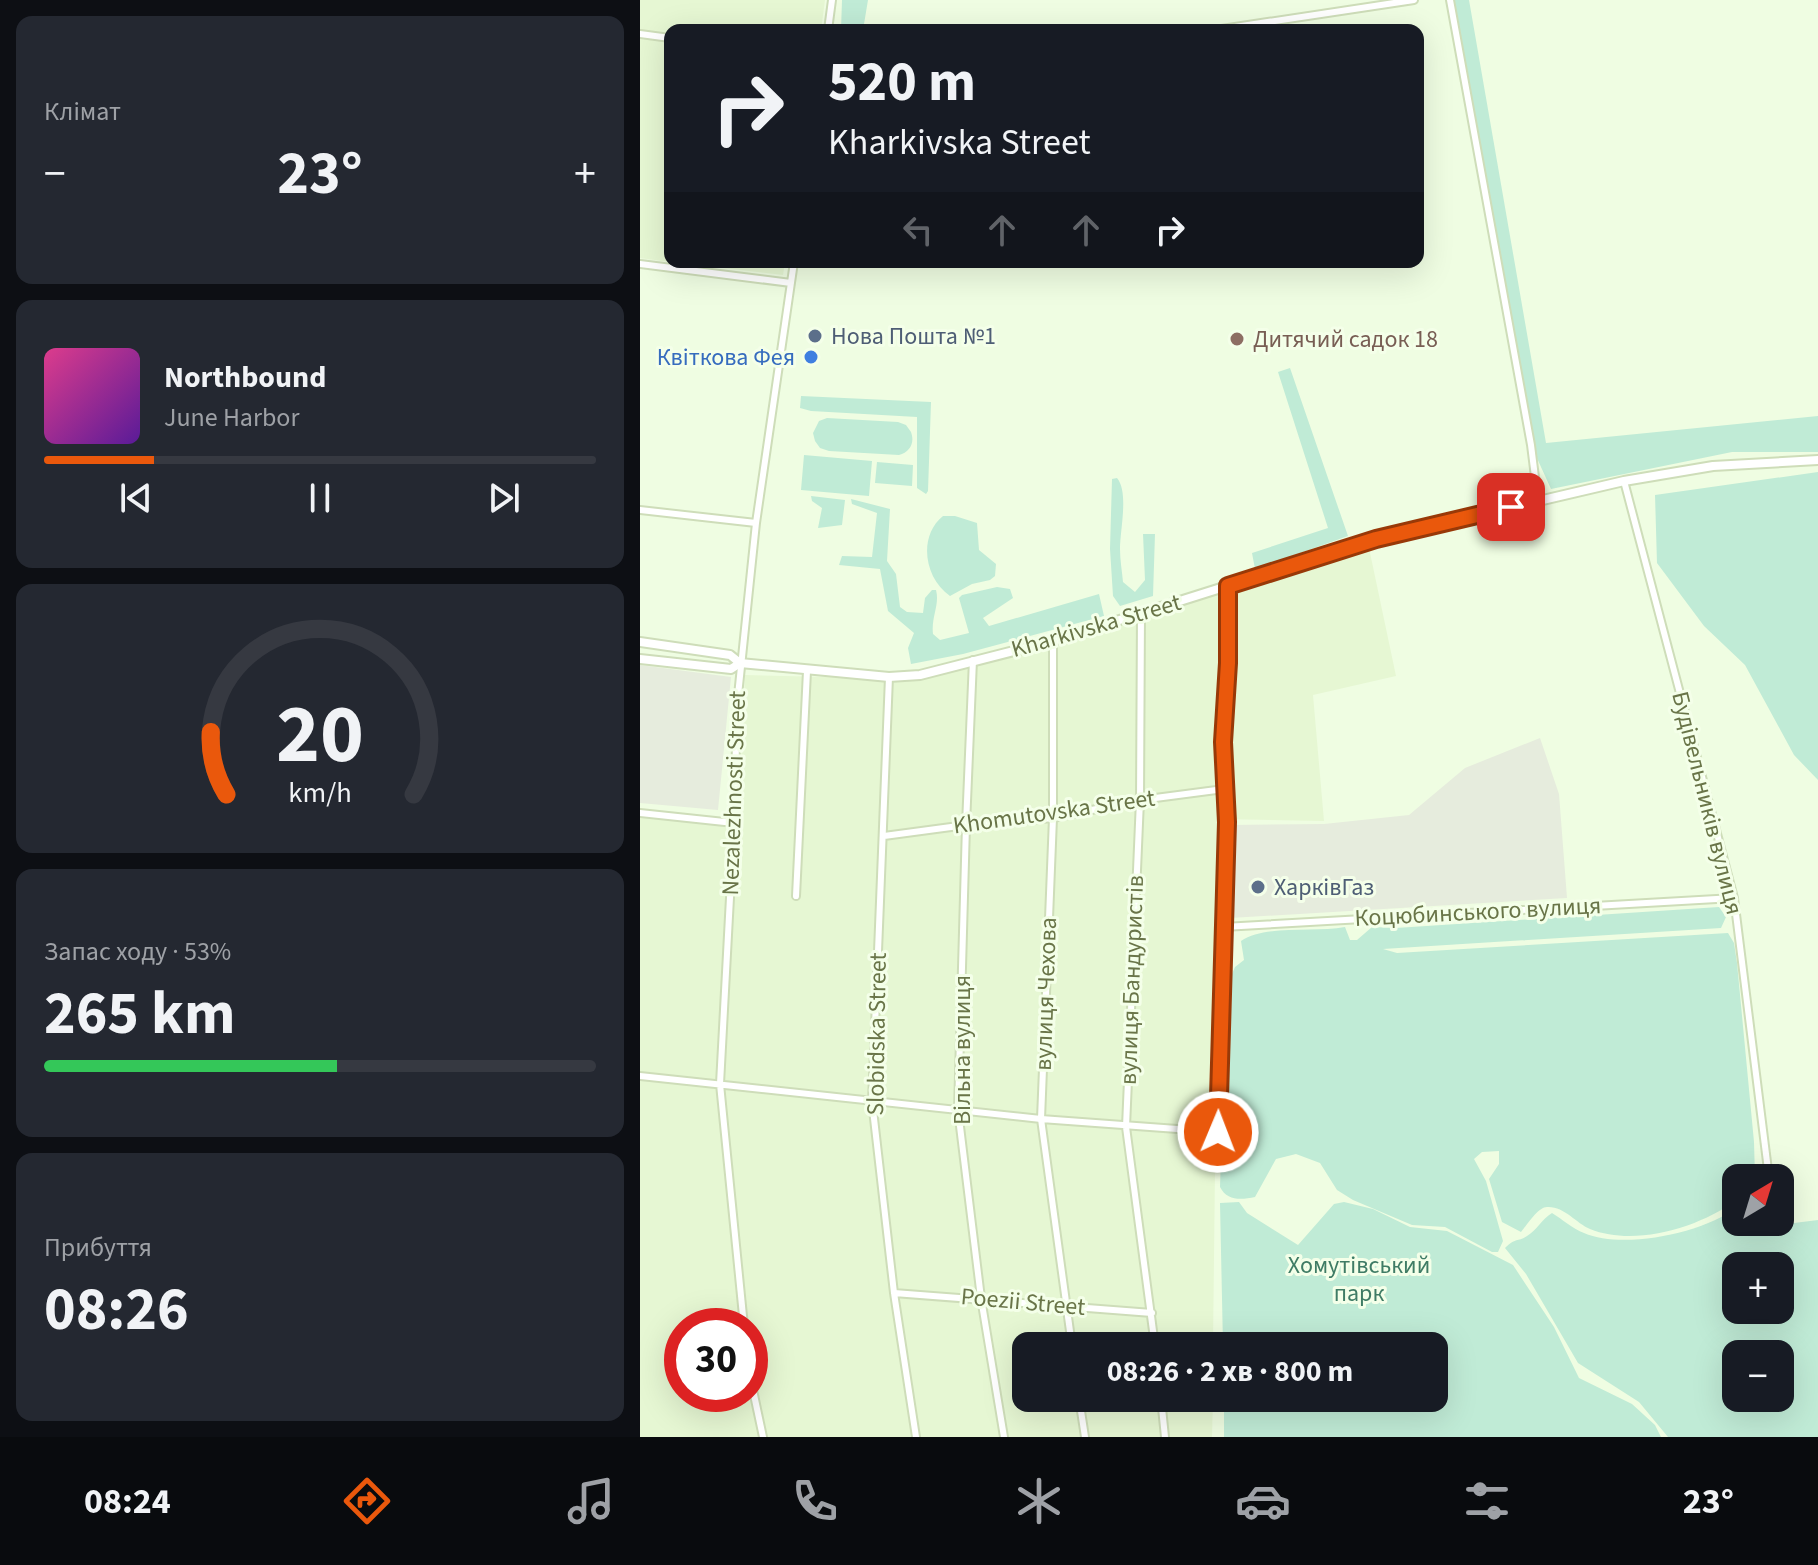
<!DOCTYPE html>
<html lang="uk">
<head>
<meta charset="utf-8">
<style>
	:root { --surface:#171b24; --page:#242831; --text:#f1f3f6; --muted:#9ea1a6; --line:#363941; --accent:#ea580c }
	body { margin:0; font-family:"Source Sans 3",sans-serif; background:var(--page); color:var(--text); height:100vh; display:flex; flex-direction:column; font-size:30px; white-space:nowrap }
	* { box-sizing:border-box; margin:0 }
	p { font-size:26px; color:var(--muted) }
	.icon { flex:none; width:44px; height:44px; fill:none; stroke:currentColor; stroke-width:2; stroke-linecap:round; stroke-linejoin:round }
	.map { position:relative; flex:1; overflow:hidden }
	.details { display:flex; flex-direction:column; gap:16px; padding:16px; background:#0d0f14; width:640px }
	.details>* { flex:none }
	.hud { position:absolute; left:24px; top:24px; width:760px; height:244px; border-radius:16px; box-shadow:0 8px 32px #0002; background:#171b24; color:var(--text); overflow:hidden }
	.needle { width:52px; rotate:38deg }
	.fabs { position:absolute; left:1082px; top:1164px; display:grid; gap:16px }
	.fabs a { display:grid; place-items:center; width:72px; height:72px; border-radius:16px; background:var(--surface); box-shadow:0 8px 32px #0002; font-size:40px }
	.speed { position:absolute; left:24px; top:1308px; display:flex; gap:16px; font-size:40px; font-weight:700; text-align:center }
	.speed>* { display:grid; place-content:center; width:104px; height:104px; border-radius:50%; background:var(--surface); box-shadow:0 8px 32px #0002; line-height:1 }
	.speed .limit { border:12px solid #d22; background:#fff; color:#111 }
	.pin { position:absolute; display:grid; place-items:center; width:68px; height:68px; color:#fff; margin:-34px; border-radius:16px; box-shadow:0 4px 12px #0006 }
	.me { position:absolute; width:88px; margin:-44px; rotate:1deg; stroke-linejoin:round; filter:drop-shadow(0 0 6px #0008) }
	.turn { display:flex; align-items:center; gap:28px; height:168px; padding:0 32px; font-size:36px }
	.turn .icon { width:104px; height:104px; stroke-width:2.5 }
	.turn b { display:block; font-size:56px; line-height:68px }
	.lanes { display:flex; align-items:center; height:76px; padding:0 32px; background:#0003; justify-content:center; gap:40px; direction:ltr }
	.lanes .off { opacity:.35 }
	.big { font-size:60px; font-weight:700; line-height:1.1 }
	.details .tile { flex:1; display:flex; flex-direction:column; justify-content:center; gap:12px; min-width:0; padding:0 28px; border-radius:16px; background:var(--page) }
	.details .dial { align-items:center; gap:0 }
	.dial svg { height:208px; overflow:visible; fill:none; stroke:var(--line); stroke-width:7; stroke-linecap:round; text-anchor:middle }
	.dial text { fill:var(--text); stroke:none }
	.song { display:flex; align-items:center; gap:24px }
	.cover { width:96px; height:96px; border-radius:12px; background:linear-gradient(135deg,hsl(330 70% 55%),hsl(270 70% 35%)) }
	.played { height:8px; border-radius:4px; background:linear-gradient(90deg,var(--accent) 20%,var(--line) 20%) }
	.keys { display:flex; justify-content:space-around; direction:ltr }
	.heat { display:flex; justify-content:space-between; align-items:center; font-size:44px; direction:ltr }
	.charge { height:12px; border-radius:6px; background:linear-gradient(90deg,#34c759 53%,var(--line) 0) }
	.trip { position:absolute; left:372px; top:1332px; width:436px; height:80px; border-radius:16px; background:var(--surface); box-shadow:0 8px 32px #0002; font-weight:700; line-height:80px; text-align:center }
	.tabs { display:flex; height:128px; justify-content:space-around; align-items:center; background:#090b0e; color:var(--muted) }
	.tabs .icon { width:56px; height:56px }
	.tabs .current { color:var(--accent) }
	.tabs b { font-size:36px; color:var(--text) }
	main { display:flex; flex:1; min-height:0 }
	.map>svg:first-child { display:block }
	.residential { fill:#e6f7d3; fill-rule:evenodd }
	.industrial { fill:#e6ecdd }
	.green { fill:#c0ebd6; fill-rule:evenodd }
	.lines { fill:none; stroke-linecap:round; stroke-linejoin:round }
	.minor-casing { stroke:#ceddb9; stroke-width:10 }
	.tertiary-casing { stroke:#ceddb9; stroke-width:12 }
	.minor { stroke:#fff; stroke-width:6 }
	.tertiary { stroke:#fff; stroke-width:8 }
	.route-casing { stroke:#983908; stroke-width:20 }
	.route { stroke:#ea580c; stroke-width:14 }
	.service-dot { fill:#5c6f8a; stroke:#f4ffe9; stroke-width:3 }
	.education-dot { fill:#8d6e63; stroke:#f4ffe9; stroke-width:3 }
	.shop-dot { fill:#3f7fe0; stroke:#f4ffe9; stroke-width:3 }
	.labels { text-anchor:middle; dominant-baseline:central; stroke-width:6; stroke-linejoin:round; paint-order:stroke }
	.service-label { font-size:24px; fill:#4e5e75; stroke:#f4ffe9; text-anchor:start }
	.education-label { font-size:24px; fill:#785e54; stroke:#f4ffe9; text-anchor:start }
	.shop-label { font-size:24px; fill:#366cbe; stroke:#f4ffe9; text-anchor:end }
	.street-label { font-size:24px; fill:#697548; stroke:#f4ffe9 }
	.park-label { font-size:24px; fill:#3f7c65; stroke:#f4ffe9 }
</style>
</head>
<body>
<main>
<section class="details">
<div class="tile"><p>Клімат</p>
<div class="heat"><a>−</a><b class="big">23°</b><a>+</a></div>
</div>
<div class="tile">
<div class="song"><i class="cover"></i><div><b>Northbound</b><p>June Harbor</p></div></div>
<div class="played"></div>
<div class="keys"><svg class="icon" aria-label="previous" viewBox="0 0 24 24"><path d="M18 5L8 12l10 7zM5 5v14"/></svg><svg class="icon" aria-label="pause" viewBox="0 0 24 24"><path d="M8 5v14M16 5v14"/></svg><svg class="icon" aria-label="next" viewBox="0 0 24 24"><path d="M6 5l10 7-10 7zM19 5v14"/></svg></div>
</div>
<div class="tile dial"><svg viewBox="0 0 100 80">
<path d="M14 69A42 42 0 1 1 86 69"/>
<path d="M14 69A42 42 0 0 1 8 45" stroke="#ea580c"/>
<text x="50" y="56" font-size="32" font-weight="700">20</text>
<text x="50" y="72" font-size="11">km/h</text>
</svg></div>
<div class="tile"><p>Запас ходу · 53%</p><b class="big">265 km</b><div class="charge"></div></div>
<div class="tile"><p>Прибуття</p><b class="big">08:26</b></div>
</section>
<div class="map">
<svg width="1178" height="1437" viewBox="0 0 1178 1437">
	<rect width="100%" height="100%" fill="#effde2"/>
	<!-- residential -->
	<path class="residential" d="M0,0H185L181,30H30V262L0,258Z
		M33,262H145L143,275Z
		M729,548L756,676L673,695L684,821L579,819L573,1346H386V1398H573L572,1437H0V814L98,825L105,675L275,679L329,668L420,642ZM42,1326H110V1394H42Z"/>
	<!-- industrial -->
	<path class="industrial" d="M0,665L91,677L78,810L0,803Z
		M900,738L919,794L927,898L590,918L591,825L684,824L769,815L825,768Z"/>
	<!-- green -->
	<path class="green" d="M202,0H228L223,30H201Z
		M810,0H829L906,443L1178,416V452H1092L911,489L891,445Z
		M650,368L708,536L615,569L612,553L688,528L638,372Z
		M161,396L291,402L288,491L286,494L277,488V417L171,411L160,408Z
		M187,418L258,422L266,425L271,432C275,443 270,452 259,455L189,451L180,448L175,441L173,433L179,421Z
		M164,455L232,461L229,496L161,490Z
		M237,462L273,465L272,486L235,483Z
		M1178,472V780L1154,755L1105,665L1064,626L1017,563L1015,495Z
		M477,478C489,492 480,530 480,549C480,560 482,571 483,582L495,592L505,580L503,534H515L513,596L480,606L473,596L470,549L472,479Z
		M171,496L205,500L202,525L178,528L182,508L172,501Z
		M211,499L250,509L247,561L256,574L260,607L267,612L283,613L285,598L292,590H296C300,604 291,617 293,634L300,640L329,633L319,598L322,595L357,587L370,589L373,598L343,618L349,626L459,594L464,616L323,654L271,664L268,648L274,633L248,611L240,569L199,565L202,556L232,557L237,513L212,504Z
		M303,516H315L337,523L339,550L356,564L355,576L350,580L332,584L310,596C284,578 278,536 303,516Z
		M1079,907L1086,917L1081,928L743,949L757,953L1088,933L1094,943L1097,963L1114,1142L1115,1177L1096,1178V1200C1059,1228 994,1247 950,1229C936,1223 924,1206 907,1207C898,1207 887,1225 881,1232L862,1222L849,1179L859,1164V1151L842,1152L834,1159L846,1181L863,1241L858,1252H852L805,1227L772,1225L713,1200L697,1190L680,1163L656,1154L636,1159L615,1197C601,1200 587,1201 580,1187L583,1087L591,1015L592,974L595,967L604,960L601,941C626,924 674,933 705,927L710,940H717L732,927L756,928Z
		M599,1202L607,1213L658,1245L694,1204L704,1202L733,1209L770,1227L807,1231L873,1265L914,1327L939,1378L992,1404L1015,1425L1021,1437H584V1398H794V1346H583L580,1203Z
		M1096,1208V1222H1135L1138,1225L1178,1220V1437H1028L999,1402L938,1363L886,1274L865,1248C876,1237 878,1242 887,1236C897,1230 902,1219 912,1213C922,1219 933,1229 944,1233C983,1250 1063,1233 1096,1208ZM1096,1266H1140V1310H1096ZM1096,1354H1140V1398H1096Z"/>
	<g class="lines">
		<!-- minor casing -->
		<g class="minor-casing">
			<path id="minor" d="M810,0L891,445L898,501
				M188,30L192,0
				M575,30L774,0
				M0,34L30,38
				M0,264L151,283
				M984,481L1094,898L1129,1178
				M0,510L116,523
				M501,613L500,800L486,1127L515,1346
				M413,641V818L401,1119L432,1346
				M333,660L326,825L318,1110L341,1298L364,1437
				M249,677L232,1101L254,1293L276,1437
				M0,813L94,823
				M244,836L326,825L413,818L500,800L584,789
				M156,896L167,671
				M583,927L1094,898
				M0,1076L401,1119L578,1132L587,822L583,742L588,663V586
				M254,1293L512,1313
				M104,1326L80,1084L94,823L97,705L116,523L154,262
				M110,1376L123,1437
				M439,1398L445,1437
				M521,1398L525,1437"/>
		</g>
		<!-- tertiary casing -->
		<g class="tertiary-casing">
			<path id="tertiary" d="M0,642L90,655L100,663
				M0,659L91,669L100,663L249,677L280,675L413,641L736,539L984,481L1073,466L1178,460"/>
		</g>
		<!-- minor -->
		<use href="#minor" class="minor"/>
		<!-- tertiary -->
		<use href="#tertiary" class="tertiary"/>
	</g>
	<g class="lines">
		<!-- route casing -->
		<g class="route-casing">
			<path id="route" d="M578,1132L587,822L583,742L588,663V586L736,539L871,507"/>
		</g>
		<!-- route -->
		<use href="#route" class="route"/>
	</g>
	<!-- markers -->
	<g class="service-dot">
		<circle cx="175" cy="336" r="8"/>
		<circle cx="618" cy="887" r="8"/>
	</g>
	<circle class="education-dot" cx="597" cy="339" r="8"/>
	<circle class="shop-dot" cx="171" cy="357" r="8"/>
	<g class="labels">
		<!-- service labels -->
		<g class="service-label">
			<text x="191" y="336">Нова Пошта №1</text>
			<text x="634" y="887">ХарківГаз</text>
		</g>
		<!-- education labels -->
		<g class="education-label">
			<text x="613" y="339">Дитячий садок 18</text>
		</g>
		<!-- shop labels -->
		<g class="shop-label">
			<text x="155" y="357">Квіткова Фея</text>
		</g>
		<!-- street labels -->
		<g class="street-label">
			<text transform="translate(456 626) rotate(-16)">Kharkivska Street</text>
			<text transform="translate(94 793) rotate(-88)">Nezalezhnosti Street</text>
			<text transform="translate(1067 803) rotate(76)">Будівельників вулиця</text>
			<text transform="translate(414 812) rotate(-8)">Khomutovska Street</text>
			<text transform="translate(838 912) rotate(-3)">Коцюбинського вулиця</text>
			<text transform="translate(492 980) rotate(-88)">вулиця Бандуристів</text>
			<text transform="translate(406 994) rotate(-88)">вулиця Чехова</text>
			<text transform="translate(237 1034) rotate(-89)">Slobidska Street</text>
			<text transform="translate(322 1050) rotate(-90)">Вільна вулиця</text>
			<text transform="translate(383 1302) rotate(5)">Poezii Street</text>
		</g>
		<!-- park labels -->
		<g class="park-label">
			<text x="719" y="1265">Хомутівський<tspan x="719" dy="28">парк</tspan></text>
		</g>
	</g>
</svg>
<div class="fabs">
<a><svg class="needle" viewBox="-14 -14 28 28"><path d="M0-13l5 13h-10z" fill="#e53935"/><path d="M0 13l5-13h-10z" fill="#9ea1a6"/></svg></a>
<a>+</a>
<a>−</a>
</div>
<div class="speed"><div class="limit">30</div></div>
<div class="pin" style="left:871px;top:507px;background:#d93025"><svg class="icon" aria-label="arrive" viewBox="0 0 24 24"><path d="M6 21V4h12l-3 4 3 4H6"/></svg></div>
<svg class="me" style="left:578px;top:1132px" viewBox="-20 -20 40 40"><circle r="17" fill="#ea580c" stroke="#fff" stroke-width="3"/><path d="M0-11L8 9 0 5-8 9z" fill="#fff"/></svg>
<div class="trip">08:26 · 2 хв · 800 m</div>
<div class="hud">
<div class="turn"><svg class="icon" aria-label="right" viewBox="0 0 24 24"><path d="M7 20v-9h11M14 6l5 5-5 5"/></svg><div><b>520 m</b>Kharkivska Street</div></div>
<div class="lanes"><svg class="icon off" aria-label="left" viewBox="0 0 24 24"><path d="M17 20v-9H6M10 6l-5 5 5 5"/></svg><svg class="icon off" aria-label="ahead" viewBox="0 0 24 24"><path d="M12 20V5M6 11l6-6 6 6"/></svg><svg class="icon off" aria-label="ahead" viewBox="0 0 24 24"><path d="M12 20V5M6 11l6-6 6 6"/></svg><svg class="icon" aria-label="right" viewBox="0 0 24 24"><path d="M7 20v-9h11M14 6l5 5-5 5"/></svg></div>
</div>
</div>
</main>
<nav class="tabs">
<b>08:24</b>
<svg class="icon current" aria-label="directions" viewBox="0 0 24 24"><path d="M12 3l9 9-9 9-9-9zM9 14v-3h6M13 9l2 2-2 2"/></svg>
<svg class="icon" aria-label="music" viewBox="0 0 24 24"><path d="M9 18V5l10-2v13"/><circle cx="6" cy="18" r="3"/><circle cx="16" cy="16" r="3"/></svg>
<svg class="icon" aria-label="phone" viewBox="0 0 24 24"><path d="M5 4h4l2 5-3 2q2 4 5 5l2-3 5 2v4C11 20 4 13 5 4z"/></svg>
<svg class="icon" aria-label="climate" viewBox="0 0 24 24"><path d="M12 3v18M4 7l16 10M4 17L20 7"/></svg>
<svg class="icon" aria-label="car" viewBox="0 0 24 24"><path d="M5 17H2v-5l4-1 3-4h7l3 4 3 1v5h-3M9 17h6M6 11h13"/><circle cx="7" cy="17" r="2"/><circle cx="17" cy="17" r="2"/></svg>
<svg class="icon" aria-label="filters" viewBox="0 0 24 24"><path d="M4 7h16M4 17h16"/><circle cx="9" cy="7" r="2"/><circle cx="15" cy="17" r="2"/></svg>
<b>23°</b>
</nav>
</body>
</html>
